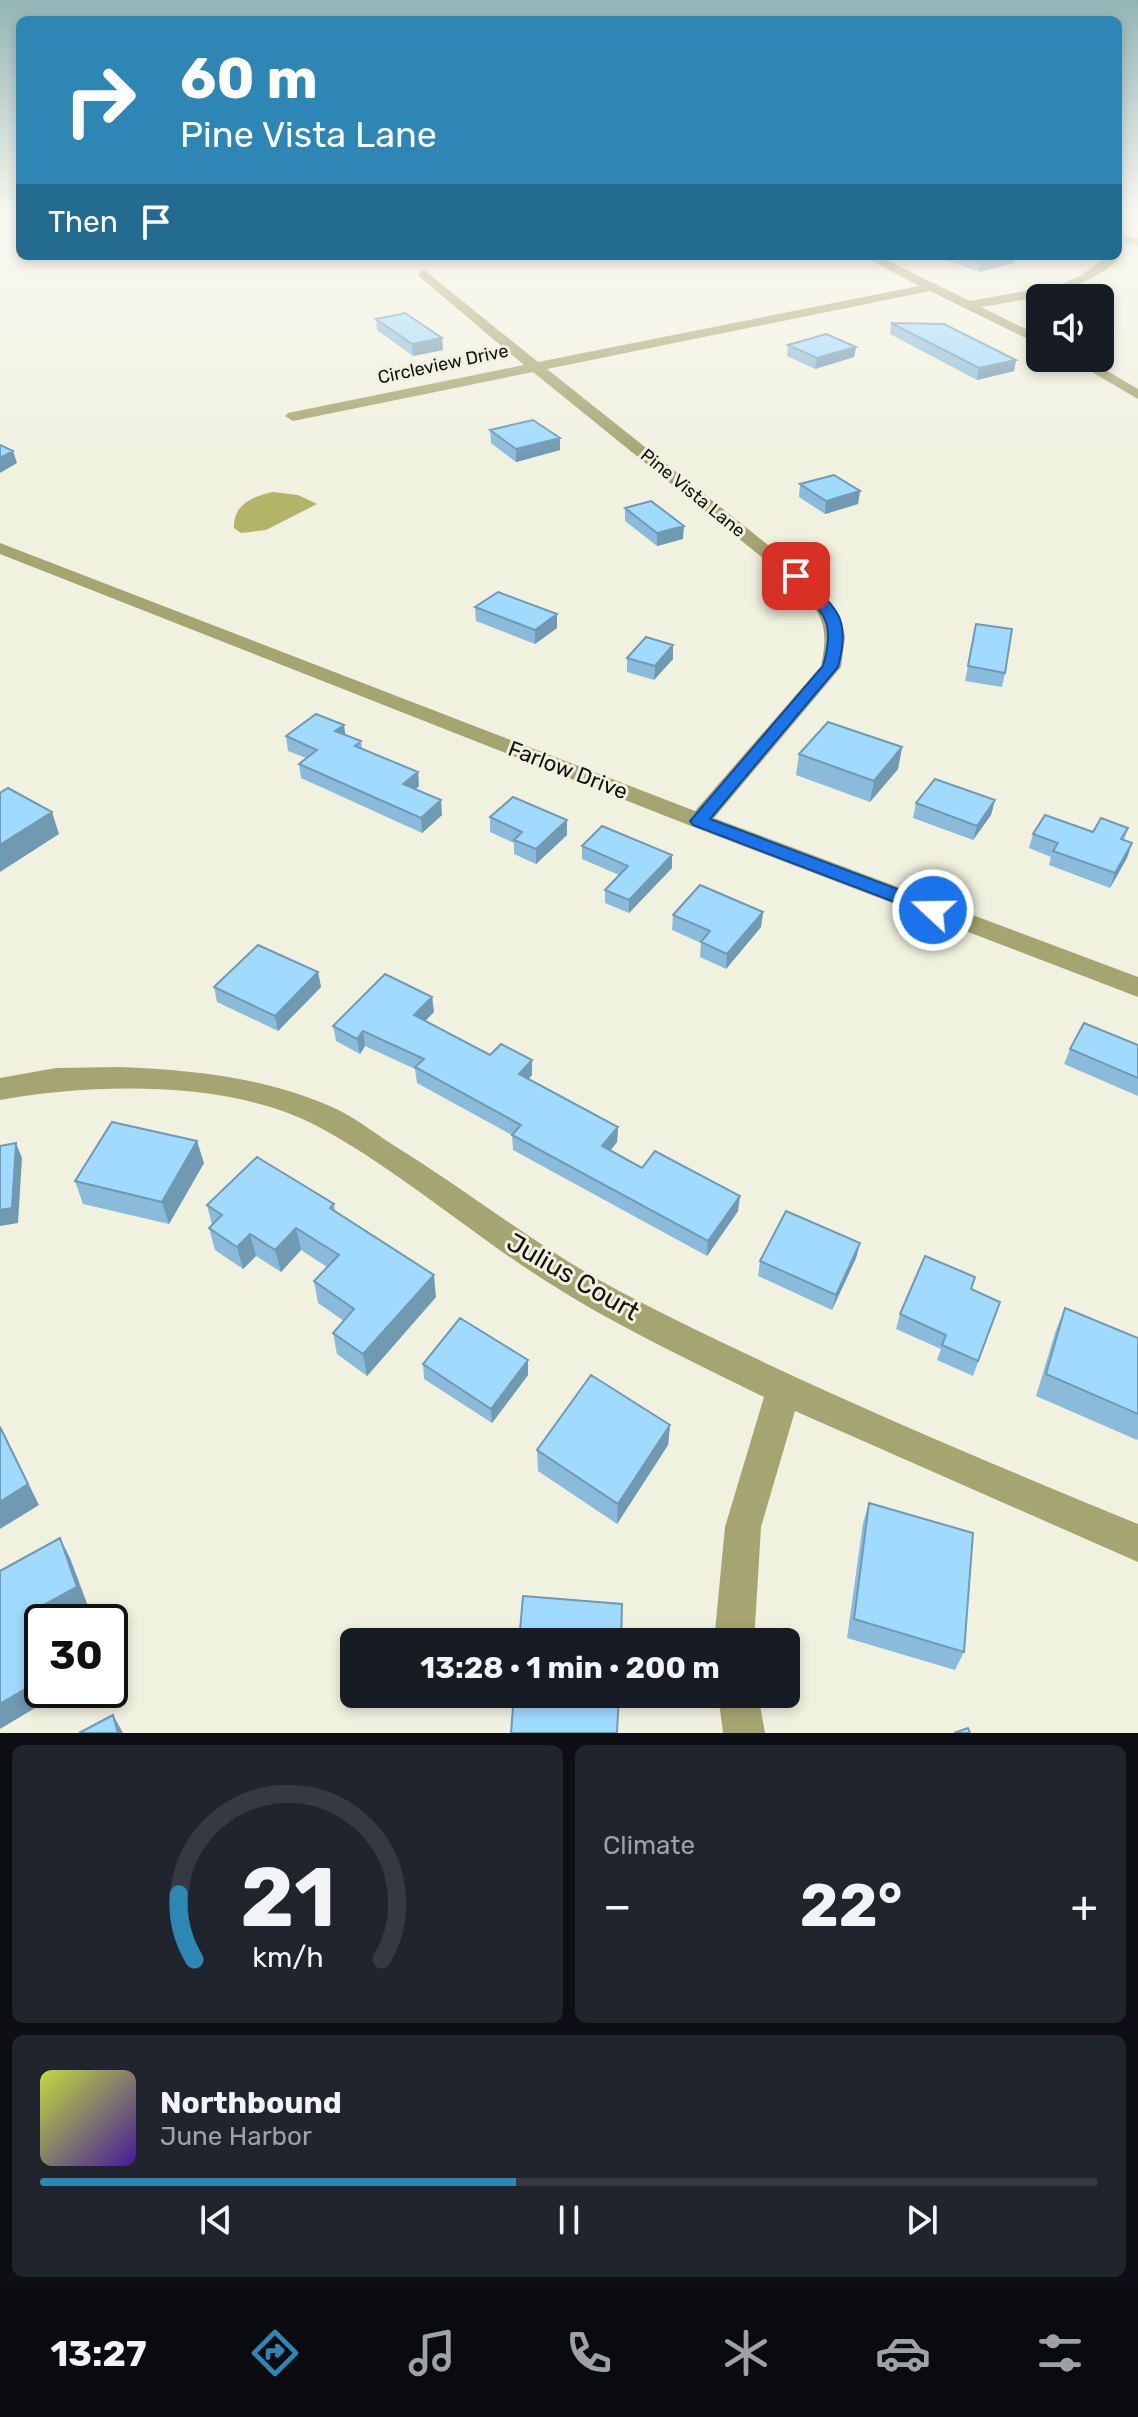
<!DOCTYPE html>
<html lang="en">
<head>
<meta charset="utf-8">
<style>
	:root { --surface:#171b24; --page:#20242c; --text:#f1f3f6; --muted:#9ea1a6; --line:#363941; --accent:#2e86b4 }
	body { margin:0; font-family:Rubik,sans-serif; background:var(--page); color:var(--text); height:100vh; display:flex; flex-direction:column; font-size:30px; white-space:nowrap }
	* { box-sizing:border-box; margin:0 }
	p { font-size:26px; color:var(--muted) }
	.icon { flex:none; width:44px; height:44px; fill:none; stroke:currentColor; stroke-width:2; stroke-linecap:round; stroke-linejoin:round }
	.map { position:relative; height:1733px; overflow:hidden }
	.drawer { display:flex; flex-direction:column; gap:12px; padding:12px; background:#0d0f14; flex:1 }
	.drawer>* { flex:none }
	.hud { position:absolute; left:16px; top:16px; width:1106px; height:244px; border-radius:12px; box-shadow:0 4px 12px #0003; background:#2e86b4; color:#fff; overflow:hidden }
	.fabs { position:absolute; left:1026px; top:284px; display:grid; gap:16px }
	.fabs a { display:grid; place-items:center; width:88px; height:88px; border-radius:12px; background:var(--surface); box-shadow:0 4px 12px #0003; font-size:40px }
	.speed { position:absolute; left:24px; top:1604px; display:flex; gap:16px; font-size:40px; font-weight:700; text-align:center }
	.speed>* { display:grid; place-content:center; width:104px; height:104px; border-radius:50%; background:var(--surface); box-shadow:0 4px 12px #0003; line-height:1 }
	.speed .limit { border:4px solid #111; border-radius:12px; background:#fff; color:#111 }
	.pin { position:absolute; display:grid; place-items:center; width:68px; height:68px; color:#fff; margin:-34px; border-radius:16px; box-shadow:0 4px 12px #0006 }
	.me { position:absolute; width:88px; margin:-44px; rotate:291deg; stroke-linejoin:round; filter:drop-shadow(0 0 6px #0008) }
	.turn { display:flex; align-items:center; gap:28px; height:168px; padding:0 32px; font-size:36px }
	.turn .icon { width:104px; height:104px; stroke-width:2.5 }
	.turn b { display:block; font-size:56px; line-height:68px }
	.then { display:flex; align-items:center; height:76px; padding:0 32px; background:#0003; gap:16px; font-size:30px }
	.big { font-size:60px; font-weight:700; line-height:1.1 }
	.drawer .card { flex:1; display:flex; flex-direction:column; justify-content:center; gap:12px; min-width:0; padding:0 28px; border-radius:12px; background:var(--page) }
	.drawer .dial { align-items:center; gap:0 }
	.dial svg { height:208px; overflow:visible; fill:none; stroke:var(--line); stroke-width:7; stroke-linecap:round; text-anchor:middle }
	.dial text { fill:var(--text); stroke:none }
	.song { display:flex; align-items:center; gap:24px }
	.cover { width:96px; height:96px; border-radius:12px; background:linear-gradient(135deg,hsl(70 70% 55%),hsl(260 70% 35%)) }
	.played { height:8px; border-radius:4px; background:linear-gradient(90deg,var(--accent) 45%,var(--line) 45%) }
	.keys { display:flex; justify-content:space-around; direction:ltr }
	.heat { display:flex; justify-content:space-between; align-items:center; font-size:44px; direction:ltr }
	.drawer .tiles { flex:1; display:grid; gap:12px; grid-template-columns:1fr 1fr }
	.card:last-child { grid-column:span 2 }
	.trip { position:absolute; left:340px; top:1628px; width:460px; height:80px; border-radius:12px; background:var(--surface); box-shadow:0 4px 12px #0003; font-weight:700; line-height:80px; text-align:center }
	.tabs { display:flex; height:128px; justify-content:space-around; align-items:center; background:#090b0e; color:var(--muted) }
	.tabs .icon { width:56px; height:56px }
	.tabs .on { color:var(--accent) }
	.tabs b { font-size:36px; color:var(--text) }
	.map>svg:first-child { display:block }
	.water { fill:#b4b468 }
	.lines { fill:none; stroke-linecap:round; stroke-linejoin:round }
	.stream { stroke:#b4b468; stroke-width:4 }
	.minor { fill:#a5a571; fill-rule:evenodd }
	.wall { fill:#8abbdb }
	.shaded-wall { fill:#7099b2 }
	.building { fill:#a0daff; stroke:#7099b2; stroke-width:2 }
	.route { fill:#1a73e8; stroke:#114b97; stroke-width:2 }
	.labels { text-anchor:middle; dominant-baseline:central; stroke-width:6; stroke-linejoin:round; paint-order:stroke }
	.far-street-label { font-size:18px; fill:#13130d; stroke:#f1f1e0 }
	.street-label { font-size:22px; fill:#13130d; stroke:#f1f1e0 }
	.near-street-label { font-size:26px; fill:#13130d; stroke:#f1f1e0 }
</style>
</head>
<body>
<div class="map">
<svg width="1138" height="1733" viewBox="0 0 1138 1733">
	<rect width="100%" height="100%" fill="#f1f1e0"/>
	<!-- water -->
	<path class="water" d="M273,492L298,495L317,504L266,530L241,533L234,528C233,504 254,496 273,492Z"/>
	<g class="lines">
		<!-- stream -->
		<path class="stream" d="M1133,220H1138"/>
		<!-- minor -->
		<path class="minor" d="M1131,215L1118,225L1119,215Z
			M1118,235L1138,238V246L1118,241Z
			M1118,253L1119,259C1080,294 1031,298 981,307L1040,336V345L930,291L547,369L802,572L840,616L845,637L841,667L714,818L1138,977V997L691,826L0,554V543L695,811L821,666C831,621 819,611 790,580L533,372L293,421L285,416L288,413L524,365L420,277L418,274L424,270L538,362L919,286L863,256H878L970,301L1062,284L1080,276L1108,256H1118Z
			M1068,358H1085L1138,389V399Z
			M120,1067C191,1070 265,1077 332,1107C353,1116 373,1132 393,1145C470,1192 541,1250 621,1292C789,1379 963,1452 1138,1524V1562L795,1411L761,1527L754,1642H714L725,1527L764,1397C687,1359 608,1322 535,1274C463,1227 391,1165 315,1125C229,1080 93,1083 0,1100V1078L56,1068Z
			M718,1694H758L765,1733H723Z"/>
	</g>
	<!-- wall -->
	<path class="wall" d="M935,256H1016L1014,263L979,272Z
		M376,319L442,338L443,350L413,356L377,330Z
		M891,323L1016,360L1014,371L977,380L890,334Z
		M788,345L856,347L854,357L815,369L787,356Z
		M490,430L560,450L516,462L491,443Z
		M800,484L860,491L858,504L825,514L799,497Z
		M625,508L683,539L657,546L625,521Z
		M475,607L557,628L535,644L476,621Z
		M976,624L1005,673L1002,687L965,681Z
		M673,645V659L654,680L627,672V658Z
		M345,735L361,741L362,749L418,772L419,786L416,789L442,815L422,833L301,778L299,764L306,758L288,751L286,736Z
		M902,747L898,769L870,802L796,775L799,754Z
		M995,800L991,815L973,840L913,818L916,803Z
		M490,817L567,835L536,864L514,854V843L490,832Z
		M1128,828L1124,840L1132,843L1127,858L1110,888L1049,865L1051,857L1029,848L1033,834L1093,832Z
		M582,846L672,855V868L629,913L605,903V890L619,875L582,859Z
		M763,912L761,927L726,969L700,957L701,943L672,930L673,915Z
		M318,972L321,987L278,1031L217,1002L214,987Z
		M432,997L434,1012L425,1021L490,1055L532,1075L528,1079L618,1127L617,1142L610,1151L642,1168L738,1211L707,1256L513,1150L512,1135L417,1083L415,1069L365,1046L360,1054L336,1041L333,1026Z
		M1138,1045V1096L1064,1064L1070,1049Z
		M204,1163L169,1224L83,1204L75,1181Z
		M334,1204L335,1210L436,1297L367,1376L337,1354L333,1333L344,1321L318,1303L314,1281L327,1267L301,1250L281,1272L256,1256L243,1269L215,1250L209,1228L212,1225L207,1205Z
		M860,1243L856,1258L832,1310L758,1276L760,1261Z
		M971,1289L1000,1302L973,1376L937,1360L941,1349L896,1329L900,1314Z
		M1065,1308L1138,1338V1438L1137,1440L1036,1396L1056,1330Z
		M423,1364L528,1375L492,1423L424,1379Z
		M670,1425L668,1445L617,1524L538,1471L537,1450Z
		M869,1503L964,1652L955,1670L847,1638L863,1523Z"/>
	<!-- shaded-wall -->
	<path class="shaded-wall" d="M1005,256H1016L1014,263L979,272L981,262Z
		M442,338L443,350L413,356L412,344Z
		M856,347L854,357L815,369L817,358Z
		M1016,360L1014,371L977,380L979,368Z
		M560,438V450L516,462V449Z
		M13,451L17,463L0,473V458Z
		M860,491L858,504L825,514L826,501Z
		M684,526L683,539L657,546V533Z
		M557,614V628L535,644V630Z
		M673,645V659L654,680L655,666Z
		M344,725L346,739L335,731Z
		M902,747L898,769L870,802L874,781Z
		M418,772L419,786L405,799L403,784Z
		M441,800L442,815L422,833L421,818Z
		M995,800L991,815L973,840L977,826Z
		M52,812L59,834L0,872V845Z
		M567,820V835L536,864V849Z
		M1132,843L1127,858L1110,888L1115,873Z
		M672,855V868L629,913V900Z
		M763,912L761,927L726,969L727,954Z
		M318,972L321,987L278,1031L275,1016Z
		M432,997L434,1012L416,1030L414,1015Z
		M363,1031L365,1046L360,1054L357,1039Z
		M532,1060V1075L519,1090V1074Z
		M618,1127L617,1142L602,1161V1146Z
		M197,1141L204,1163L169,1224L162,1202Z
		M16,1143L22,1158L18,1223L0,1226V1210Z
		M740,1196L738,1211L707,1256L708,1241Z
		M296,1228L301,1250L281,1272L275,1250Z
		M250,1234L256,1256L243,1269L237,1247Z
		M860,1243L856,1258L832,1310L836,1295Z
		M434,1275L436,1297L367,1376L363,1354Z
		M528,1360V1375L492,1423L491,1409Z
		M670,1425L668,1445L617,1524L618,1504Z
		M0,1426L39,1505L0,1529Z
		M60,1538L70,1558L88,1606L59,1622H43L38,1608Z
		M42,1679V1690H65L0,1729V1704Z
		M113,1715L123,1733H118Z"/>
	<!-- building -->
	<path class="building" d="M964,256H1005L981,262Z
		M405,313L442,338L412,344L376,319Z
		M891,323L944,324L1016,360L979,368Z
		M826,334L856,347L817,358L788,345Z
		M533,420L560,438L516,449L490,430Z
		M0,445L13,451L0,458Z
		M834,475L860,491L826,501L800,484Z
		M651,501L684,526L657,533L625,508Z
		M498,592L557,614L535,630L475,607Z
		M976,624L1012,629L1005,673L968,666Z
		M646,637L673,645L655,666L627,658Z
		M316,714L344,725L335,731L361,741L355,746L418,772L403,784L441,800L421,818L299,764L317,750L286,736Z
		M828,722L902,747L874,781L799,754Z
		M935,779L995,800L977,826L916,803Z
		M8,788L52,812L0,845V793Z
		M513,797L567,820L536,849L514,840L522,832L490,817Z
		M1045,815L1093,832L1101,818L1128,828L1121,839L1132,843L1115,873L1053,851L1058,843L1033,834Z
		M602,826L672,855L629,900L605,890L628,866L582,846Z
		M700,885L763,912L727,954L701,942L710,931L673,915Z
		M258,945L318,972L275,1016L214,987Z
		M385,974L432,997L414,1015L490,1055L501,1044L532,1060L519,1074L618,1127L602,1146L642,1168L655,1151L740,1196L708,1241L512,1135L521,1125L415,1067L424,1059L363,1031L357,1039L333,1026Z
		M1084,1023L1138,1045V1078L1070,1049Z
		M112,1122L197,1141L162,1202L75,1181Z
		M16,1143L12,1208L0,1210V1146Z
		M257,1157L334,1204L330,1208L434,1275L363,1354L333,1333L354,1309L314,1281L339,1255L296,1228L275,1250L250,1234L237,1247L209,1228L222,1215L207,1205Z
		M786,1211L860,1243L836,1295L760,1261Z
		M925,1256L975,1277L971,1289L1000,1302L978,1361L942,1345L946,1335L900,1314Z
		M1065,1308L1138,1338V1414L1046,1374Z
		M460,1318L528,1360L491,1409L423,1364Z
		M591,1375L670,1425L618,1504L537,1450Z
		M0,1427L28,1484L0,1502Z
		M869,1503L973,1533L964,1652L854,1619Z
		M60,1538L77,1587L38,1608L43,1622H42V1679L0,1704V1571Z
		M523,1596L622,1604L621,1642H519Z
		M514,1694H619L617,1733H511Z
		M113,1715L118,1733H79Z
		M968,1728L970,1733H954Z"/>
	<!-- sky -->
	<linearGradient id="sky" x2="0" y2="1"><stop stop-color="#93b4b5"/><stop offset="0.47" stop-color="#f9f9f1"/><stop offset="1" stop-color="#f9f9f1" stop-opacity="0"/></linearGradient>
	<rect width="1138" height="458" fill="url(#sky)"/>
	<!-- route -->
	<path class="route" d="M796,571L801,573C835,609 852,615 838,667L710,819L940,905L942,910L940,914H926L693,825L690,821L823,666C838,614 819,613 789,576Z"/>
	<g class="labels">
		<!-- far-street labels -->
		<g class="far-street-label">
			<text transform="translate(443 364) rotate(-12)">Circleview Drive</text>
			<text transform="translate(693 493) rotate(39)">Pine Vista Lane</text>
		</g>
		<!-- street labels -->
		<g class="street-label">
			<text transform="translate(568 770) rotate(21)">Farlow Drive</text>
		</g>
		<!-- near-street labels -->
		<g class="near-street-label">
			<text transform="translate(573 1277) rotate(30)">Julius Court</text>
		</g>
	</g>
</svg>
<div class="fabs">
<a><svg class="icon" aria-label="sound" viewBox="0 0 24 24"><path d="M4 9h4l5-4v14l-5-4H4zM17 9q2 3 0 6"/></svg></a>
</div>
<div class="speed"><div class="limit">30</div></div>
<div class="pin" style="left:796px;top:576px;background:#d93025"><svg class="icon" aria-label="arrive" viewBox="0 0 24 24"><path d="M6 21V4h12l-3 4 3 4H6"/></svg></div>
<svg class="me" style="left:933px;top:910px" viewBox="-20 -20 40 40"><circle r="17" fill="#1a73e8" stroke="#fff" stroke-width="3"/><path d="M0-11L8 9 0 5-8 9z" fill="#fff"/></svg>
<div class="trip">13:28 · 1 min · 200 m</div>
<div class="hud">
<div class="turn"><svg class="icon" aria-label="right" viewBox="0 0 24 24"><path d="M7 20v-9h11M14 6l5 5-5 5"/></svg><div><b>60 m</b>Pine Vista Lane</div></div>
<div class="then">Then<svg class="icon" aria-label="arrive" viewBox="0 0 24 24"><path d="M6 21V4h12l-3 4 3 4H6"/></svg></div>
</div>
</div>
<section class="drawer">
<div class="tiles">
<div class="card dial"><svg viewBox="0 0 100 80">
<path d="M14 69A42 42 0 1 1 86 69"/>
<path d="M14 69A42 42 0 0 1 8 44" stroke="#2e86b4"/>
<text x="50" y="56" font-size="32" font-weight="700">21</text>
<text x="50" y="72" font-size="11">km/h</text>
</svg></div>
<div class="card"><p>Climate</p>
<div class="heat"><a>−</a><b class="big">22°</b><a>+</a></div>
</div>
<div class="card">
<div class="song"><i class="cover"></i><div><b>Northbound</b><p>June Harbor</p></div></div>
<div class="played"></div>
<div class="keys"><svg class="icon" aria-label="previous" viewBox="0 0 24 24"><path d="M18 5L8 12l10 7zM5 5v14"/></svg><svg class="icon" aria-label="pause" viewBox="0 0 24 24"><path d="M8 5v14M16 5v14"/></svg><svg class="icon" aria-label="next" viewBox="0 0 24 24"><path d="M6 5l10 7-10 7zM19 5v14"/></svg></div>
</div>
</div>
</section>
<nav class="tabs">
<b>13:27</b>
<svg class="icon on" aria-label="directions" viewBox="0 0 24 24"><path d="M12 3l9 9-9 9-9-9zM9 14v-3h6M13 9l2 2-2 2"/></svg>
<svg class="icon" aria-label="music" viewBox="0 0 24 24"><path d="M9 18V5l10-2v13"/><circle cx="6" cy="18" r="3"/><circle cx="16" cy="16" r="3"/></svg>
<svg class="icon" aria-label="phone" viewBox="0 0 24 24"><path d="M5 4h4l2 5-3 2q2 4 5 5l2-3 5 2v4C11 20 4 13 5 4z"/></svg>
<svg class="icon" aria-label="climate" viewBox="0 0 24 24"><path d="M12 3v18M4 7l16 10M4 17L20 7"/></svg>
<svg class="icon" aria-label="car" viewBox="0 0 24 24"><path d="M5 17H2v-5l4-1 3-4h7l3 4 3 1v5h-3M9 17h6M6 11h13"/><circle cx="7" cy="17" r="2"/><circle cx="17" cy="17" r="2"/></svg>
<svg class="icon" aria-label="filters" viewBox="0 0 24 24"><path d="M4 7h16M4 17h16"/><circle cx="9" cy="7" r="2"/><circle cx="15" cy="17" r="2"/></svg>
</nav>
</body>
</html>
